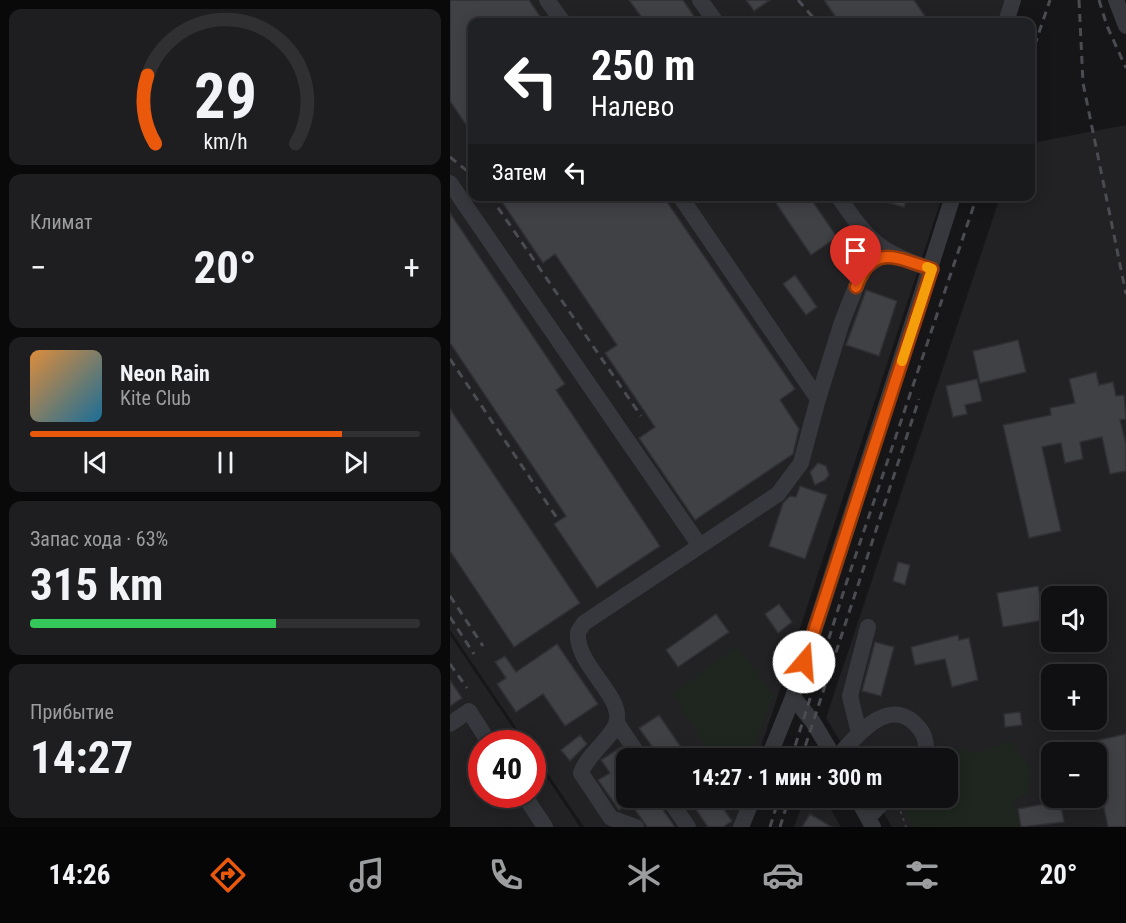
<!DOCTYPE html>
<html lang="ru">
<head>
<meta charset="utf-8">
<style>
	:root { --surface:#101012; --page:#1e1e20; --text:#f1f3f6; --muted:#9c9d9f; --line:#303032; --accent:#ea580c }
	body { margin:0; font-family:"Roboto Condensed",sans-serif; background:var(--page); color:var(--text); height:100vh; display:flex; flex-direction:column; font-size:22px; white-space:nowrap }
	* { box-sizing:border-box; margin:0 }
	p { font-size:20px; color:var(--muted) }
	.icon { flex:none; width:33px; height:33px; fill:none; stroke:currentColor; stroke-width:2; stroke-linecap:round; stroke-linejoin:round }
	.map { position:relative; flex:1; overflow:hidden }
	.side { display:flex; flex-direction:column; gap:9px; padding:9px; background:#09090a; width:450px }
	.side>* { flex:none }
	.guide { position:absolute; left:18px; top:18px; width:567px; height:183px; border-radius:12px; box-shadow:0 3px 15px #0003,0 0 0 2px var(--line); background:#202124; color:#fff; overflow:hidden }
	.fabs { position:absolute; left:591px; top:586px; display:grid; gap:12px }
	.fabs a { display:grid; place-items:center; width:66px; height:66px; border-radius:12px; background:var(--surface); box-shadow:0 3px 15px #0003,0 0 0 2px var(--line); font-size:30px }
	.speed { position:absolute; left:18px; top:730px; display:flex; gap:12px; font-size:30px; font-weight:700; text-align:center }
	.speed>* { display:grid; place-content:center; width:78px; height:78px; border-radius:50%; background:var(--surface); box-shadow:0 3px 15px #0003,0 0 0 2px var(--line); line-height:1 }
	.speed .limit { border:9px solid #d22; background:#fff; color:#111 }
	.pin { position:absolute; display:grid; place-items:center; width:51px; height:51px; color:#fff; margin:-62px -26px; border-radius:50% 50% 50% 0; rotate:-45deg; box-shadow:0 0 6px #0007 }
	.pin .icon { rotate:45deg }
	.me { position:absolute; width:66px; margin:-33px; rotate:18deg; stroke-linejoin:round; filter:drop-shadow(0 0 4px #0008) }
	.turn { display:flex; align-items:center; gap:21px; height:126px; padding:0 24px; font-size:27px }
	.turn .icon { width:78px; height:78px; stroke-width:2.5 }
	.turn b { display:block; font-size:42px; line-height:51px }
	.then { display:flex; align-items:center; height:57px; padding:0 24px; background:#0003; gap:12px; font-size:22px }
	.big { font-size:45px; font-weight:700; line-height:1.1 }
	.side .widget { flex:1; display:flex; flex-direction:column; justify-content:center; gap:9px; min-width:0; padding:0 21px; border-radius:12px; background:var(--page) }
	.side .dial { align-items:center; gap:0 }
	.dial svg { height:156px; overflow:visible; fill:none; stroke:var(--line); stroke-width:7; stroke-linecap:round; text-anchor:middle }
	.dial text { fill:var(--text); stroke:none }
	.song { display:flex; align-items:center; gap:18px }
	.cover { width:72px; height:72px; border-radius:9px; background:linear-gradient(135deg,hsl(30 70% 55%),hsl(200 70% 35%)) }
	.played { height:6px; border-radius:3px; background:linear-gradient(90deg,var(--accent) 80%,var(--line) 80%) }
	.keys { display:flex; justify-content:space-around; direction:ltr }
	.heat { display:flex; justify-content:space-between; align-items:center; font-size:33px; direction:ltr }
	.charge { height:9px; border-radius:4px; background:linear-gradient(90deg,#34c759 63%,var(--line) 0) }
	.trip { position:absolute; left:166px; top:748px; width:342px; height:60px; border-radius:12px; background:var(--surface); box-shadow:0 3px 15px #0003,0 0 0 2px var(--line); font-weight:700; line-height:60px; text-align:center }
	.tabs { display:flex; height:96px; justify-content:space-around; align-items:center; background:#060607; color:var(--muted) }
	.tabs .icon { width:42px; height:42px }
	.tabs .active { color:var(--accent) }
	.tabs b { font-size:27px; color:var(--text) }
	main { display:flex; flex:1; min-height:0 }
	.map>svg:first-child { display:block }
	.built { fill:#222225; fill-rule:evenodd }
	.green { fill:#1e261f }
	.building { fill:#404145; stroke:#303034; stroke-width:1.5 }
	.lines { fill:none; stroke-linecap:round; stroke-linejoin:round }
	.path { stroke:#3d3f44; stroke-width:2; stroke-dasharray:3 4.5; stroke-linecap:butt }
	.minor { stroke:#37383d; stroke-width:16 }
	.rail { stroke:#4a4c52; stroke-width:3; stroke-dasharray:8 6; stroke-linecap:butt }
	.route-casing { stroke:#983908; stroke-width:15 }
	.route { stroke:#ea580c; stroke-width:10 }
	.slow { stroke:#f59e0b; stroke-width:10 }
</style>
</head>
<body>
<main>
<section class="side">
<div class="widget dial"><svg viewBox="0 0 100 80">
<path d="M14 69A42 42 0 1 1 86 69"/>
<path d="M14 69A42 42 0 0 1 10 34" stroke="#ea580c"/>
<text x="50" y="56" font-size="32" font-weight="700">29</text>
<text x="50" y="72" font-size="11">km/h</text>
</svg></div>
<div class="widget"><p>Климат</p>
<div class="heat"><a>−</a><b class="big">20°</b><a>+</a></div>
</div>
<div class="widget">
<div class="song"><i class="cover"></i><div><b>Neon Rain</b><p>Kite Club</p></div></div>
<div class="played"></div>
<div class="keys"><svg class="icon" aria-label="previous" viewBox="0 0 24 24"><path d="M18 5L8 12l10 7zM5 5v14"/></svg><svg class="icon" aria-label="pause" viewBox="0 0 24 24"><path d="M8 5v14M16 5v14"/></svg><svg class="icon" aria-label="next" viewBox="0 0 24 24"><path d="M6 5l10 7-10 7zM19 5v14"/></svg></div>
</div>
<div class="widget"><p>Запас хода · 63%</p><b class="big">315 km</b><div class="charge"></div></div>
<div class="widget"><p>Прибытие</p><b class="big">14:27</b></div>
</section>
<div class="map">
<svg width="676" height="827" viewBox="0 0 676 827">
	<rect width="100%" height="100%" fill="#161618"/>
	<!-- built -->
	<path class="built" d="M0,0H557L549,22H22V196L492,197L307,759H177V798H295L284,827H134L83,752L82,744H77L0,630Z
		M676,125V827H442L425,798H498V759H401L376,718L550,197L580,196L581,143ZM602,597H646V642H602ZM602,675H646V720H602ZM602,753H646V798H602Z
		M0,635L74,744H32V795H82L83,757L130,827H0Z
		M374,798L391,827H344L351,808Z"/>
	<!-- green -->
	<path class="green" d="M287,646L323,696L300,759H264L223,694Z
		M561,741L581,769L578,794L564,800L569,827H463L452,802L455,798H498V759H486L494,749L529,752Z"/>
	<!-- building -->
	<path class="building" d="M0,0H79L94,22H22V134L0,101Z
		M179,0H233L248,22H195Z
		M296,0H320L304,11Z
		M374,0H464L479,22H389Z
		M48,196H213L345,389L330,400L349,429L343,454L245,520L189,438L205,427L155,353L167,345L105,254L93,263Z
		M321,196H359L387,237L361,255Z
		M425,196H457L454,207L425,199Z
		M0,213L115,384L106,390L210,546L147,588L104,524L116,516L0,343Z
		M345,275L367,307L356,315L333,284Z
		M416,290L447,301L429,356L396,345Z
		M568,340L576,372L530,383L523,351Z
		M646,372L649,385L663,382L666,396L674,395L676,419L670,420L676,444V471L660,474L652,437L630,442L633,459L615,463L611,443L592,447L611,531L579,538L553,425L601,415L600,408L625,403L619,379Z
		M527,379L532,401L515,405L517,414L503,417L496,386Z
		M0,409L130,603L64,647L0,551Z
		M368,463L376,466L379,475L375,480L365,485L360,472Z
		M350,486L377,495L355,559L319,546L333,503L340,496L346,497Z
		M448,562L460,565L455,585L443,581Z
		M588,586L594,620L553,627L547,593Z
		M329,604L342,622L328,633L315,614Z
		M266,614L279,632L228,667L216,650Z
		M508,635L509,640L519,638L528,680L502,687L495,659L465,665L461,647Z
		M425,642L444,647L431,696L412,691Z
		M107,644L148,704L115,726L93,694L66,712L47,684L56,678L45,662L55,656L66,672Z
		M0,680L12,698L0,706Z
		M570,712L572,725L555,727L554,714Z
		M209,715L239,759H211L189,728Z
		M676,734V827H658L646,771V753H643L640,742Z
		M130,735L137,744L120,761L111,750Z
		M171,747L177,757V804L169,810L148,780L160,773L151,760Z
		M177,798H205L225,827H197Z
		M238,798H266L282,821L273,827H258Z
		M610,801L614,822L571,827L568,809Z
		M360,814L382,827H352Z"/>
	<g class="lines">
		<!-- path -->
		<path class="path" d="M417,746L425,759
			M448,804L456,827"/>
		<!-- minor -->
		<path class="minor" d="M97,0L113,22
			M250,0L266,22
			M666,0L676,26
			M556,22L563,0
			M0,183L250,546
			M388,196C418,240 429,253 482,269
			M368,399L392,322L413,269L430,257L442,255
			M167,723L191,759
			M0,724L19,711L40,744
			M409,733L400,696L418,627
			M318,759L343,697
			M385,759L363,722L343,697L503,196
			M386,759C405,737 440,692 469,728C476,736 478,749 474,759
			M74,795L95,827
			M218,798L238,827
			M407,798L423,827
			M418,818L437,798
			M186,827L161,818L131,773C137,754 165,736 167,720C171,694 125,664 128,632L134,623L328,494L351,463L368,399L230,196
			M291,827L303,798"/>
		<!-- rail -->
		<path class="rail" d="M348,0L367,22
			M629,0L633,83L676,294
			M649,0L657,26L676,68
			M580,59L600,0
			M0,157L22,175
			M40,196L191,416
			M0,359L109,521
			M0,596L33,646
			M0,617L24,654
			M0,664L17,688
			M341,759L396,584L527,196
			M351,759L469,399
			M320,827L329,798
			M330,827L339,798"/>
	</g>
	<g class="lines">
		<!-- route casing -->
		<g class="route-casing">
			<path id="route" d="M354,662L482,269C446,258 423,242 406,287"/>
		</g>
		<!-- route -->
		<use href="#route" class="route"/>
		<!-- slow -->
		<path class="slow" d="M452,361L482,269L477,267"/>
	</g>
</svg>
<div class="fabs">
<a><svg class="icon" aria-label="sound" viewBox="0 0 24 24"><path d="M4 9h4l5-4v14l-5-4H4zM17 9q2 3 0 6"/></svg></a>
<a>+</a>
<a>−</a>
</div>
<div class="speed"><div class="limit">40</div></div>
<div class="pin" style="left:406px;top:287px;background:#d93025"><svg class="icon" aria-label="arrive" viewBox="0 0 24 24"><path d="M6 21V4h12l-3 4 3 4H6"/></svg></div>
<svg class="me" style="left:354px;top:662px" viewBox="-20 -20 40 40"><circle r="19" fill="#fff"/><path d="M0-13L10 11 0 6-10 11z" fill="#ea580c"/></svg>
<div class="trip">14:27 · 1 мин · 300 m</div>
<div class="guide">
<div class="turn"><svg class="icon" aria-label="left" viewBox="0 0 24 24"><path d="M17 20v-9H6M10 6l-5 5 5 5"/></svg><div><b>250 m</b>Налево</div></div>
<div class="then">Затем<svg class="icon" aria-label="left" viewBox="0 0 24 24"><path d="M17 20v-9H6M10 6l-5 5 5 5"/></svg></div>
</div>
</div>
</main>
<nav class="tabs">
<b>14:26</b>
<svg class="icon active" aria-label="directions" viewBox="0 0 24 24"><path d="M12 3l9 9-9 9-9-9zM9 14v-3h6M13 9l2 2-2 2"/></svg>
<svg class="icon" aria-label="music" viewBox="0 0 24 24"><path d="M9 18V5l10-2v13"/><circle cx="6" cy="18" r="3"/><circle cx="16" cy="16" r="3"/></svg>
<svg class="icon" aria-label="phone" viewBox="0 0 24 24"><path d="M5 4h4l2 5-3 2q2 4 5 5l2-3 5 2v4C11 20 4 13 5 4z"/></svg>
<svg class="icon" aria-label="climate" viewBox="0 0 24 24"><path d="M12 3v18M4 7l16 10M4 17L20 7"/></svg>
<svg class="icon" aria-label="car" viewBox="0 0 24 24"><path d="M5 17H2v-5l4-1 3-4h7l3 4 3 1v5h-3M9 17h6M6 11h13"/><circle cx="7" cy="17" r="2"/><circle cx="17" cy="17" r="2"/></svg>
<svg class="icon" aria-label="filters" viewBox="0 0 24 24"><path d="M4 7h16M4 17h16"/><circle cx="9" cy="7" r="2"/><circle cx="15" cy="17" r="2"/></svg>
<b>20°</b>
</nav>
</body>
</html>
